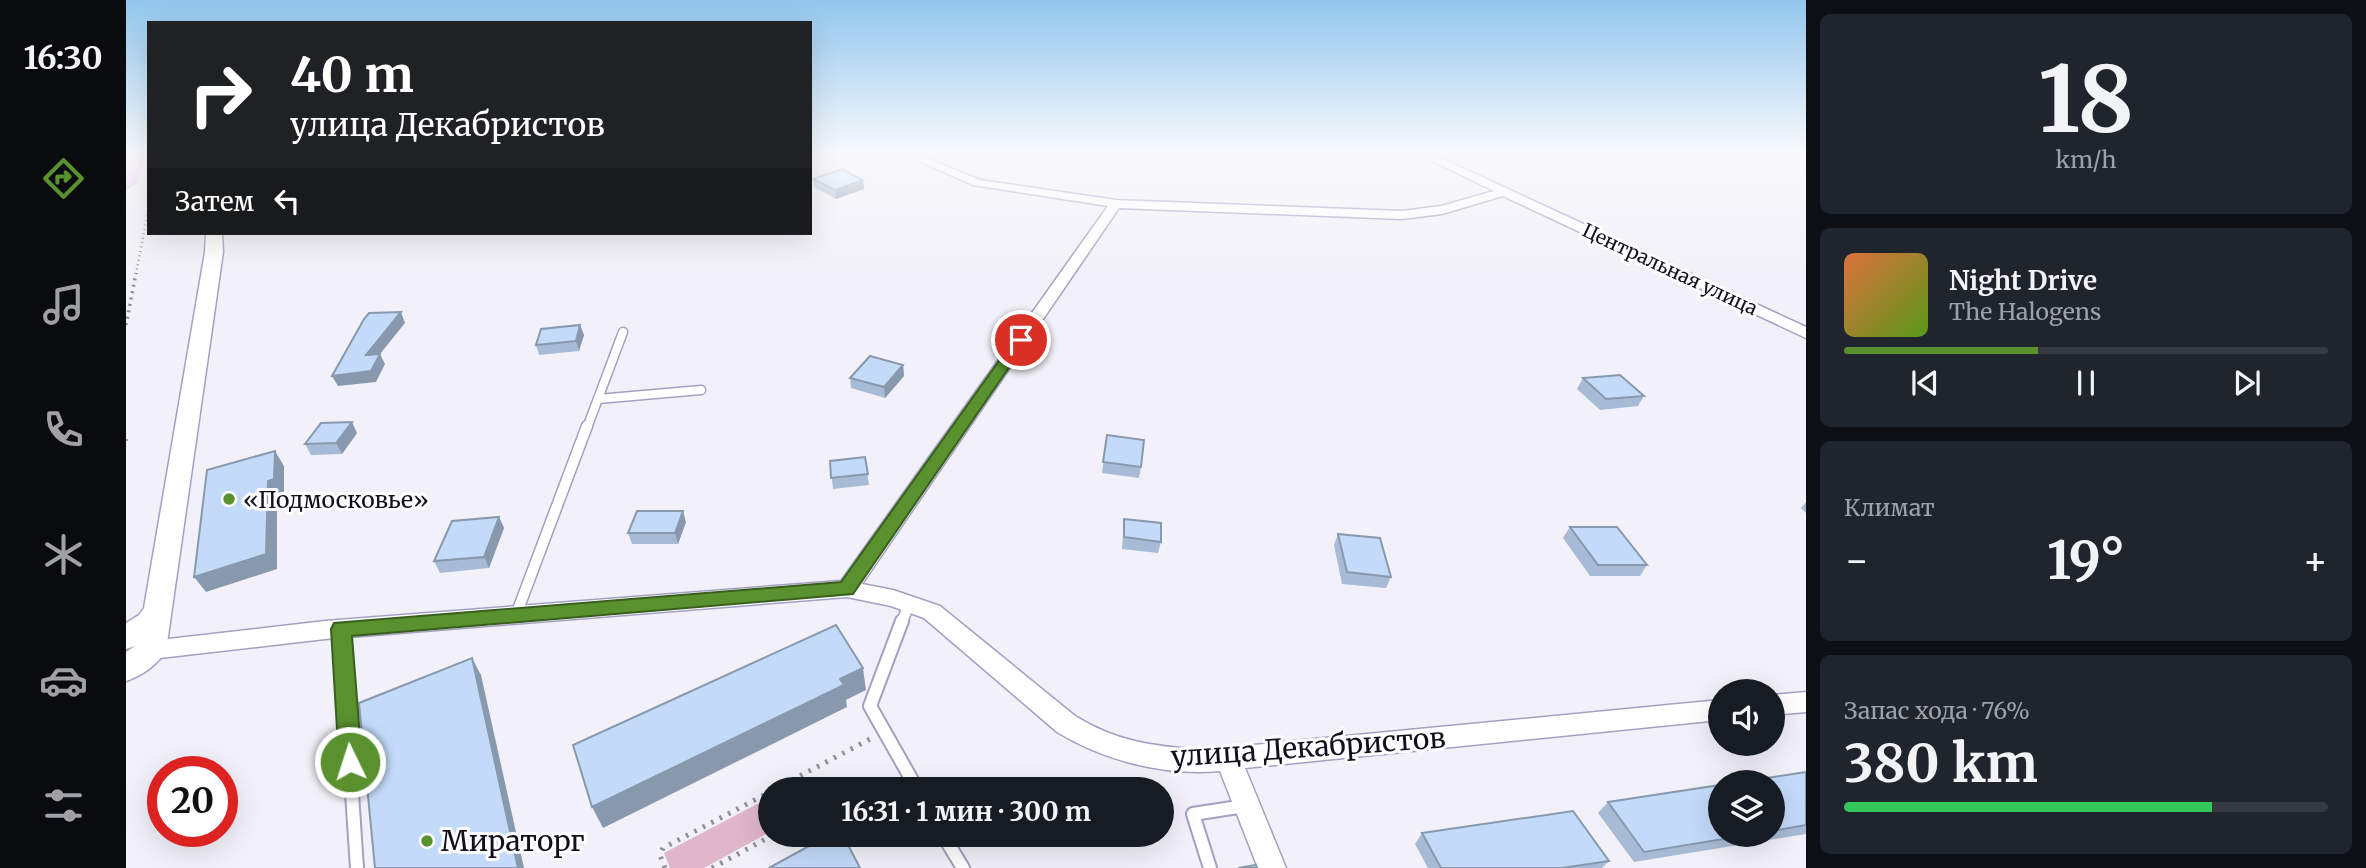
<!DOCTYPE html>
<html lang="ru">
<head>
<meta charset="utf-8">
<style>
	:root { --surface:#171b24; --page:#20242c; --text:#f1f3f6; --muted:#9ea1a6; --line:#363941; --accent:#58912e }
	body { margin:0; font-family:Merriweather,serif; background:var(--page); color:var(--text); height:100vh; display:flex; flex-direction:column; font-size:26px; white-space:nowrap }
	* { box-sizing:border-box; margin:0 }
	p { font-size:23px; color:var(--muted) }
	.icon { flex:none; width:38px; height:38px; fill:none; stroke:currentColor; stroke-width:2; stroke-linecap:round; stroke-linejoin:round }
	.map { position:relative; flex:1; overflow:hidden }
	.sheet { display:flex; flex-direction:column; gap:14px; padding:14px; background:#0d0f14; width:560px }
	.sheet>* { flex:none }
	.hud { position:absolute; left:21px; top:21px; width:665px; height:214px; border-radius:0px; box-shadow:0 7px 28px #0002; background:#202124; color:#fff; overflow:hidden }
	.fabs { position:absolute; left:1582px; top:679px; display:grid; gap:14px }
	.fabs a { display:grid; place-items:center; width:77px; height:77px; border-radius:50%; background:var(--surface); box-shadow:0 7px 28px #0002; font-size:35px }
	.speed { position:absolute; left:21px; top:756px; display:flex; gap:14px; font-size:35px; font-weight:700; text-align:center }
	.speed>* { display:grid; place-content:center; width:91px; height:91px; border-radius:50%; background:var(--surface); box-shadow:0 7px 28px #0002; line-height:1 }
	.speed .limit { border:10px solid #d22; background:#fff; color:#111 }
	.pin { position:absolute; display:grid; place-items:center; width:60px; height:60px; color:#fff; margin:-30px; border:4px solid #fff; border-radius:50%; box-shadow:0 2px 7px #0007 }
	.me { position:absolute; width:77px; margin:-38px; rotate:356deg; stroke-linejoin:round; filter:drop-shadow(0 0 5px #0008) }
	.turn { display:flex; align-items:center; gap:24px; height:147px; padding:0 28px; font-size:32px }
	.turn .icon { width:91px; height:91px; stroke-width:2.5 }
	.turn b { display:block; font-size:49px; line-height:60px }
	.then { display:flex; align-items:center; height:66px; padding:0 28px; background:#0003; gap:14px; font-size:26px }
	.big { font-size:52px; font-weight:700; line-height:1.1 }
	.sheet .tile { flex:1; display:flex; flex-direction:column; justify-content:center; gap:10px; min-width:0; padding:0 24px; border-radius:10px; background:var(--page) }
	.sheet .dial { align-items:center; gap:0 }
	.dial b { font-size:91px; line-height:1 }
	.song { display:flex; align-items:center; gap:21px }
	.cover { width:84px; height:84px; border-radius:10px; background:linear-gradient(135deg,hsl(20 70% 55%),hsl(90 70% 35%)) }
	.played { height:7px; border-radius:4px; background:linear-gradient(90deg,var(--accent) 40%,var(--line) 40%) }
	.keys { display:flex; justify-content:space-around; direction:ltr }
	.heat { display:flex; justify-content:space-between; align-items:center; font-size:38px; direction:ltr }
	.charge { height:10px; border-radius:5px; background:linear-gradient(90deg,#34c759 76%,var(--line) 0) }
	.trip { position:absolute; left:632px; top:777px; width:416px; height:70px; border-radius:35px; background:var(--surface); box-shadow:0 7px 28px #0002; font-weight:700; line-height:70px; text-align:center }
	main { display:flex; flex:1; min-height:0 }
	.dock { display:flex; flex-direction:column; width:126px; justify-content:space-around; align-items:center; background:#090b0e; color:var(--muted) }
	.dock .icon { width:49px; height:49px }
	.dock .current { color:var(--accent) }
	.dock b { font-size:32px; color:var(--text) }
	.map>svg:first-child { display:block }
	.green { fill:#dfb6ca }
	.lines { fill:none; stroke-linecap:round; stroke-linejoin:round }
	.service-far2-casing { stroke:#a2a1c3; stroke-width:11 }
	.service-far1-casing { stroke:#a2a1c3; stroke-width:13 }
	.service-casing { stroke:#a2a1c3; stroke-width:16 }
	.minor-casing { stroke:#a2a1c3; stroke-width:3 }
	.tertiary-casing { stroke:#a2a1c3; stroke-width:3 }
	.trunk-casing { stroke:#cfcfd2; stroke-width:3 }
	.path-far2 { stroke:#908f99; stroke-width:2.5; stroke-dasharray:1 3.5; stroke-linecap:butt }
	.path-far1 { stroke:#908f99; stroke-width:3.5; stroke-dasharray:2 4.5; stroke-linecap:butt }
	.path { stroke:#908f99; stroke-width:5; stroke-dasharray:2.5 7; stroke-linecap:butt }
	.service-far2 { stroke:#fff; stroke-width:8 }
	.service-far1 { stroke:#fff; stroke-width:10 }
	.service { stroke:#fff; stroke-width:12 }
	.minor { fill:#fff; fill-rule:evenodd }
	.tertiary { fill:#fff; fill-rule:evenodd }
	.trunk { fill:#f0d0fc; fill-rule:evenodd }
	.wall { fill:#a8bbd6 }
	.shaded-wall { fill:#8899ae }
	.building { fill:#c3daf9; stroke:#8899ae; stroke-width:2 }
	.route { fill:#58912e; stroke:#395e1e; stroke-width:2 }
	.poi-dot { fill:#58912e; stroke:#fff; stroke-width:2.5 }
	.labels { text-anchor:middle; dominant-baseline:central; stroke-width:6; stroke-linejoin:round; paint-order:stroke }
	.far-street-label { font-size:19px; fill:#11101c; stroke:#fff }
	.poi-label { font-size:23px; fill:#11101c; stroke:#fff; text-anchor:start }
	.near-street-label { font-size:28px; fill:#11101c; stroke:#fff }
	.near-poi-label { font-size:28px; fill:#11101c; stroke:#fff; text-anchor:start }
</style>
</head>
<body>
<main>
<nav class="dock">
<b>16:30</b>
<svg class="icon current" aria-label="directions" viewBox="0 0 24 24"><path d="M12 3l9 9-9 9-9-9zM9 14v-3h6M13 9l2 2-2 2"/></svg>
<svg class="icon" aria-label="music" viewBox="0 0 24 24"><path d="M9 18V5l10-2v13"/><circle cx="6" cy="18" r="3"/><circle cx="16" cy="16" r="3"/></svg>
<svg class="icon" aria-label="phone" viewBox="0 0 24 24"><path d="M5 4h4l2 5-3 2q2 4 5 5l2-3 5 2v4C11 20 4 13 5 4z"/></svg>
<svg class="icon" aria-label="climate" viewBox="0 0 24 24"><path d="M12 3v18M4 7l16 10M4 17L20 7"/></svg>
<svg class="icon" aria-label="car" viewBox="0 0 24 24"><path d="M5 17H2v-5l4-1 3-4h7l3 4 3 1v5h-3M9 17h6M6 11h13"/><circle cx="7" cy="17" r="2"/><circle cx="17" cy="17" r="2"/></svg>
<svg class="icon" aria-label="filters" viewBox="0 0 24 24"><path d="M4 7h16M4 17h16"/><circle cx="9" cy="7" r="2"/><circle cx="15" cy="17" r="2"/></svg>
</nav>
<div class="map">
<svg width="1680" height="868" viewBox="0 0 1680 868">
	<rect width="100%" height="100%" fill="#f2f1f9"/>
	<!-- green -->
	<path class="green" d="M633,803L644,832L578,868H544L538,853Z"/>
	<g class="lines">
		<!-- service-far2 casing -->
		<g class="service-far2-casing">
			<path id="service-far2" d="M472,399L575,390
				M461,428L497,332"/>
		</g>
		<!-- service-far1 casing -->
		<g class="service-far1-casing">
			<path id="service-far1" d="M390,615L461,426
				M776,623L783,603"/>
		</g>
		<!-- service casing -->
		<g class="service-casing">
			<path id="service" d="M776,621L744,706L791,789
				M215,629L231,868
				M817,835L837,868
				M1084,868L1067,814L1119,806"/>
		</g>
		<!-- minor casing -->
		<g class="minor-casing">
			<path id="minor" d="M772,152H786L854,180L990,200L1276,211L1315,206L1368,191L1288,152H1302L1680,327V338L1377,196L1316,214L1276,219L993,208L736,584L767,590L814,606L949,716C991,742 1027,746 1075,750L1594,700V720L1119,768L1160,868H1132L1094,771C1038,776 979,761 931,732L798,618L765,606L721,597L199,639L25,659L17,656L14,650L17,644L25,641L199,621L715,581L982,206L847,185Z
				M1680,692V712L1647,715V695Z"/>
		</g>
		<!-- tertiary casing -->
		<g class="tertiary-casing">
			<path id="tertiary" d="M80,233H96L97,252L40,650C32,665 15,676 0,681V652L9,646L0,649V623L13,615L18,608L79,252Z"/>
		</g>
		<!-- trunk casing -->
		<g class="trunk-casing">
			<path id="trunk" d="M0,152H17L10,182L0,188Z"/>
		</g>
		<!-- path-far2 -->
		<path class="path-far2" d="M10,274L23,206"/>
		<!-- path-far1 -->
		<path class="path-far1" d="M0,325L10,273
			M0,439V443"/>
		<!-- path -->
		<path class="path" d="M649,789L746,738
			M539,868L534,855L537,848L644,792
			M586,868L647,835"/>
		<!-- service-far2 -->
		<use href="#service-far2" class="service-far2"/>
		<!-- service-far1 -->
		<use href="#service-far1" class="service-far1"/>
		<!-- service -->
		<use href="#service" class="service"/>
		<!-- minor -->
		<use href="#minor" class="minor"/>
		<!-- tertiary -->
		<use href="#tertiary" class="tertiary"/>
		<!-- trunk -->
		<use href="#trunk" class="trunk"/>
	</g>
	<!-- wall -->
	<path class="wall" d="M687,179L737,180L738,189L710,199L688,187Z
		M454,325L458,335L453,351L413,355L410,345Z
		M777,365L778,376L759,398L725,388L724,378Z
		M1457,378L1518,396L1512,406L1474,410L1451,389Z
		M231,433L216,454L185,455L179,444Z
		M981,435L1015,467L1013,478L976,473Z
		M739,457L743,485L707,489L704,461Z
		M1680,502V513L1675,508Z
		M373,517L378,528L363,568L314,573L308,561Z
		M998,519L1035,542L1032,553L996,549Z
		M560,522L552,544H506L502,533Z
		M1444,527L1521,565L1514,576H1464L1437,538Z
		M1212,534L1265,577L1260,588L1216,584L1208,545Z
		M1680,772V834L1508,862L1472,813L1482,802L1594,835H1647V782Z
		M1296,833L1483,861L1476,868H1302L1289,844Z"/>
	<!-- shaded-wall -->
	<path class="shaded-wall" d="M737,180L738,189L710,199L709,190Z
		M275,312L279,323L254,354L259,364L250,382L212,386L206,376L240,355Z
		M454,325L458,335L453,351L450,341Z
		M777,365L778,376L759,398L758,387Z
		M226,422L231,433L216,454L210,443Z
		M149,451L158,466V494L151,495V569L80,592L68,577L142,481Z
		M557,511L560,522L552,544L549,533Z
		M373,517L378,528L363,568L358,557Z
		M346,658L355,675L398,868H392Z
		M737,668L740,690L720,700L721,707L477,828L466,807Z"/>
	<!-- building -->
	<path class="building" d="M716,169L737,180L709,190L687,179Z
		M275,312L240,355L254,354L245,371L206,376L238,319L243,313Z
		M454,325L450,341L410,345L415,329Z
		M744,356L777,365L758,387L724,378Z
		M1494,375L1518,396L1480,399L1457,378Z
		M226,422L210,443L179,444L195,423Z
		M981,435L1018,440L1015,467L977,462Z
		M149,451L148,479L142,481L140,554L68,577L81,470Z
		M739,457L742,474L705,478L704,461Z
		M511,511H557L549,533H502Z
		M373,517L358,557L308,561L326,521Z
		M998,519L1035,523V542L998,537Z
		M1444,527H1491L1521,565H1472Z
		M1212,534L1254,538L1265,577L1221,572Z
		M710,625L737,668L714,679L718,685L466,807L447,745Z
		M346,658L392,868H249L233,703Z
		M1680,772V825L1647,831V782H1615Z
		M1594,785V835H1622L1518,852L1482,802Z
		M1447,811L1483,861L1436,868H1315L1296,833Z
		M703,835H717L734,868H643Z
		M1130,865L1131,868H1112Z"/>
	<!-- sky -->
	<linearGradient id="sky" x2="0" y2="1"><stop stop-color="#92c6ed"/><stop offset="0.56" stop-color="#f9f9fc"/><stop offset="1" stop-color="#f9f9fc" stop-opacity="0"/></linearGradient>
	<rect width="1680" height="273" fill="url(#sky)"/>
	<!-- route -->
	<path class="route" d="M895,336L902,340L727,594L226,636L236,762L232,769L224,772L216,769L213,762L205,629L208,623L715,582L890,337Z"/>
	<!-- markers -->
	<g class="poi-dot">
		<circle cx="103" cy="499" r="7"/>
		<circle cx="301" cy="841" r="7"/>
	</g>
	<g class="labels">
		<!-- far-street labels -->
		<g class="far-street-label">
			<text transform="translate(1544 269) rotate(25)">Центральная улица</text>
		</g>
		<!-- poi labels -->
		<g class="poi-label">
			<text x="117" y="499">«Подмосковье»</text>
		</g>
		<!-- near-street labels -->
		<g class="near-street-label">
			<text transform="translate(1182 747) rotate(-4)">улица Декабристов</text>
		</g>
		<!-- near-poi labels -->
		<g class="near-poi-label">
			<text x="315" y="841">Мираторг</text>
		</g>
	</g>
</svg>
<div class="fabs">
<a><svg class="icon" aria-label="sound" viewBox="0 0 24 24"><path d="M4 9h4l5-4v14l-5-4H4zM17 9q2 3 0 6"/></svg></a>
<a><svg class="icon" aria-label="layers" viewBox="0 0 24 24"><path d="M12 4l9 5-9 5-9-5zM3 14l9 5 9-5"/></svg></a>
</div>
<div class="speed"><div class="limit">20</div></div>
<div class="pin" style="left:895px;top:340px;background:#d93025"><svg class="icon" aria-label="arrive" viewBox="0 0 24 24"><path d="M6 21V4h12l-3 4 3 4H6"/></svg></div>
<svg class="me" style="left:224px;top:762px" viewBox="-20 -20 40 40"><circle r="17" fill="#58912e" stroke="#fff" stroke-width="3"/><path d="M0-11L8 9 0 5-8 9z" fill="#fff"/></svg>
<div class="trip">16:31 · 1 мин · 300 m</div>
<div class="hud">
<div class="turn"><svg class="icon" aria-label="right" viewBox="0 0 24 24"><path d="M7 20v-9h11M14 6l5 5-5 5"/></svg><div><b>40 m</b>улица Декабристов</div></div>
<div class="then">Затем<svg class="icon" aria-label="left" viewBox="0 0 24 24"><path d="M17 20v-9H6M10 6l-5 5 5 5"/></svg></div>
</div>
</div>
<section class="sheet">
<div class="tile dial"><b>18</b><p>km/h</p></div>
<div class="tile">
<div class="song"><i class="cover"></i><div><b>Night Drive</b><p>The Halogens</p></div></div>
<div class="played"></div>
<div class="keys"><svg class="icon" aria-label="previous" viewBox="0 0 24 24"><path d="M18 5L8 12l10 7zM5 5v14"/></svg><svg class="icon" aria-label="pause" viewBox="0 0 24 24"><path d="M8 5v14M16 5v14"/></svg><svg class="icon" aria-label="next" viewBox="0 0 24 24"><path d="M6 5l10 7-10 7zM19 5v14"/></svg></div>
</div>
<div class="tile"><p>Климат</p>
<div class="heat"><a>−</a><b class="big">19°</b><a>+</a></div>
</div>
<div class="tile"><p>Запас хода · 76%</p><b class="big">380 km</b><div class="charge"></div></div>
</section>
</main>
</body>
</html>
